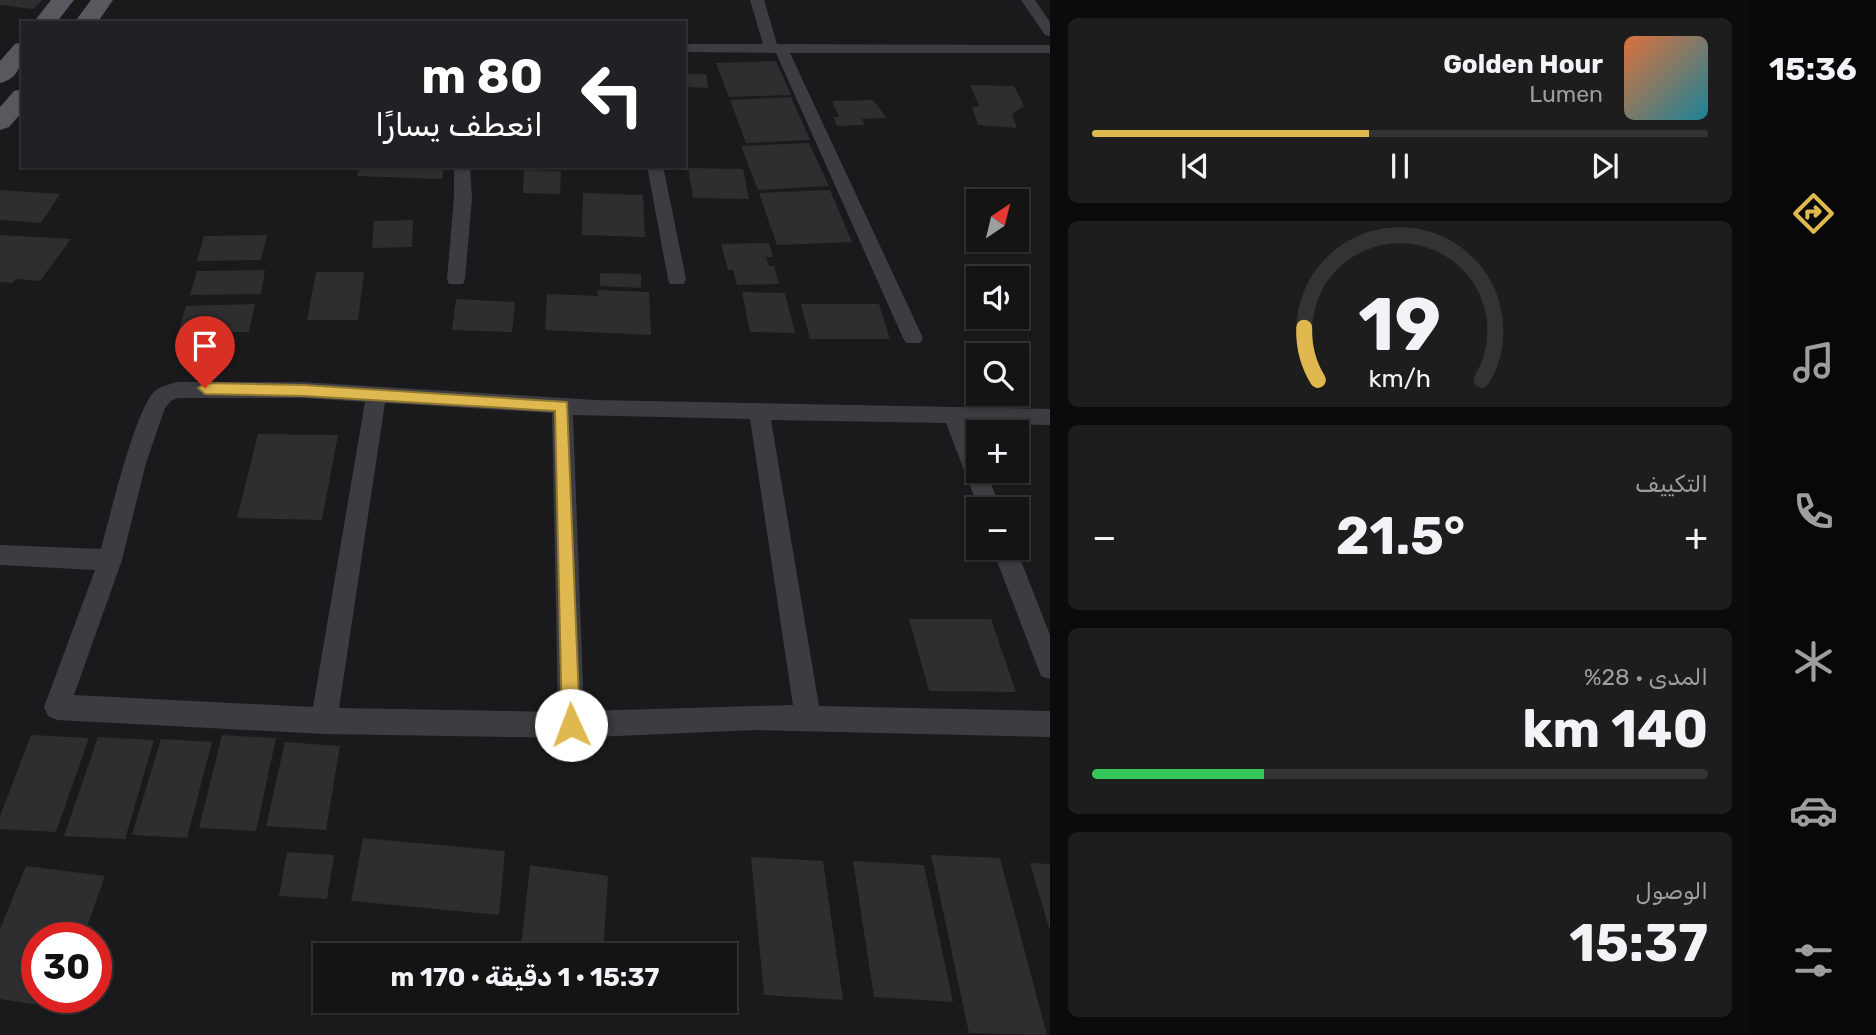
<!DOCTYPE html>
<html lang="ar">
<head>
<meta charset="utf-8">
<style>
	:root { --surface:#141415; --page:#1d1d1e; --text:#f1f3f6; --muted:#9d9ea0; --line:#333334; --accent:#dfb84f }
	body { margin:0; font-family:Rubik,Cairo,sans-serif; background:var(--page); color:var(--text); direction:rtl; height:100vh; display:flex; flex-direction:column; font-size:26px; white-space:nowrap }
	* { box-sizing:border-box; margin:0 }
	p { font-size:23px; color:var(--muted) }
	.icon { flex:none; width:38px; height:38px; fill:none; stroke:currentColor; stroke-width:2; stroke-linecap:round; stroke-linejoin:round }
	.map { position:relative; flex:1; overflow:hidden; direction:ltr }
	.side { display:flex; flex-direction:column; gap:18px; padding:18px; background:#0b0b0c; width:700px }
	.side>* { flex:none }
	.banner { position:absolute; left:21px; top:21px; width:665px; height:147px; border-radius:0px; box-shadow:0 2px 5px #0004,0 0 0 2px var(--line); direction:rtl; background:#202124; color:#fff; overflow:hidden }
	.needle { width:46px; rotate:35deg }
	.controls { position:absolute; left:966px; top:189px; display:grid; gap:14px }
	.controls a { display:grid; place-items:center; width:63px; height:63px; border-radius:0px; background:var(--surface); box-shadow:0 2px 5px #0004,0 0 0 2px var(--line); font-size:35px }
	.speed { position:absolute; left:21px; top:922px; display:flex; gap:14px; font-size:35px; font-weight:700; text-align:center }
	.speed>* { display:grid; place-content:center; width:91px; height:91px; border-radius:50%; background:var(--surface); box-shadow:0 2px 5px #0004,0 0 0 2px var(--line); line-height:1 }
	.speed .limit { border:10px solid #d22; background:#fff; color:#111 }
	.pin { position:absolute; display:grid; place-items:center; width:60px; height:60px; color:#fff; margin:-72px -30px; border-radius:50% 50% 50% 0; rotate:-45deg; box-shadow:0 0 7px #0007 }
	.pin .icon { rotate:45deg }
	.me { position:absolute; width:77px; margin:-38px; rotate:358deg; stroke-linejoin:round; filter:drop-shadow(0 0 5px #0008) }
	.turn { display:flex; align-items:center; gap:24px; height:147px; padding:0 28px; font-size:32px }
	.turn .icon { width:91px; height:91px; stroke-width:2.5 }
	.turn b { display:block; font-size:49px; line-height:60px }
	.big { font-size:52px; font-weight:700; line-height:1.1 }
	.side .tile { flex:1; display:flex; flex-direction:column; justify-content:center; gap:10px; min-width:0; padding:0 24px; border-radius:10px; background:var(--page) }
	.side .dial { align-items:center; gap:0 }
	.dial svg { height:182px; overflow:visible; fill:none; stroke:var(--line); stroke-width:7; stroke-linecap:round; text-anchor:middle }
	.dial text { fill:var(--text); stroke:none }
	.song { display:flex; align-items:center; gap:21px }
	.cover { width:84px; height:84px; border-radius:10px; background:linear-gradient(135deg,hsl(20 70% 55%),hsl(190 70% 35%)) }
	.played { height:7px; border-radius:4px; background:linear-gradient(90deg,var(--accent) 45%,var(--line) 45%) }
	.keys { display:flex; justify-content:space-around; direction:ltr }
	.heat { display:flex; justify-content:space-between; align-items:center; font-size:38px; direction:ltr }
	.charge { height:10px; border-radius:5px; background:linear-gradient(90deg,#34c759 28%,var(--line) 0) }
	.trip { position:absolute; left:313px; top:943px; width:424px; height:70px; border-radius:0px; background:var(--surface); box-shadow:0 2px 5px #0004,0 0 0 2px var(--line); font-weight:700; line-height:70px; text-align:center; direction:rtl }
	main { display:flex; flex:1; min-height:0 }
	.dock { display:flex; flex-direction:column; width:126px; justify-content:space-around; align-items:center; background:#080808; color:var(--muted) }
	.dock .icon { width:49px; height:49px }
	.dock .active { color:var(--accent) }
	.dock b { font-size:32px; color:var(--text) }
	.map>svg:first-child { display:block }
	.building { fill:#2e2d30 }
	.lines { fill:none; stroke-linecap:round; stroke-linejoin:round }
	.minor { fill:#3c3c41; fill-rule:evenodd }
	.primary { fill:#58595f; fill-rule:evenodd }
	.route { fill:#dfb84f; stroke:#917833; stroke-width:2 }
</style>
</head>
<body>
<main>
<nav class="dock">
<b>15:36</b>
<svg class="icon active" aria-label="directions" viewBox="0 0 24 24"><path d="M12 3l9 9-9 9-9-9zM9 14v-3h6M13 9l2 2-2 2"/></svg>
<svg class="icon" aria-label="music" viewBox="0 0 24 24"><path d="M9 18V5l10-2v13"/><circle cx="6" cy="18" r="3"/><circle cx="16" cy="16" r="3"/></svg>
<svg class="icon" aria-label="phone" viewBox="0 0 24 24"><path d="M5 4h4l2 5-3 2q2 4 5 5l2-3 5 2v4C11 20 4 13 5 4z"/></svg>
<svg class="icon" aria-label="climate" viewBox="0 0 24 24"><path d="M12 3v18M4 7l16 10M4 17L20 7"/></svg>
<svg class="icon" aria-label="car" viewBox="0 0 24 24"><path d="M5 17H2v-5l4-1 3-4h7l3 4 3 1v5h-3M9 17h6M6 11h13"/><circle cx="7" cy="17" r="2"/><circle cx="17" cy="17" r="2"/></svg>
<svg class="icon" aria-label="filters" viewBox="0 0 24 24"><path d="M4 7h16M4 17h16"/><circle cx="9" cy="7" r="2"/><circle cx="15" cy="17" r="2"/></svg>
</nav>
<section class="side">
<div class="tile">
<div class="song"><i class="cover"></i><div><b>Golden Hour</b><p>Lumen</p></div></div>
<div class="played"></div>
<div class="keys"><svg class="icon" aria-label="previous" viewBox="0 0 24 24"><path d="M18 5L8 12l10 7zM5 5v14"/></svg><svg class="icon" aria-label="pause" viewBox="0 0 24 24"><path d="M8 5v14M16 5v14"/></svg><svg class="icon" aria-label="next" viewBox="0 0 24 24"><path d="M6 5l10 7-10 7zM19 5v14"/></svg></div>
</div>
<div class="tile dial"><svg viewBox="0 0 100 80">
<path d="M14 69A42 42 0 1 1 86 69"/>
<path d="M14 69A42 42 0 0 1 8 46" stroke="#dfb84f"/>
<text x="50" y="56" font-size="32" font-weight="700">19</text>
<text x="50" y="72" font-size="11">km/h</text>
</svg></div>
<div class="tile"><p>التكييف</p>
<div class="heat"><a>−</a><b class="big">21.5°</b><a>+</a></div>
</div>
<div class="tile"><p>المدى · 28%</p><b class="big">140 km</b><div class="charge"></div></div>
<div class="tile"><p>الوصول</p><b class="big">15:37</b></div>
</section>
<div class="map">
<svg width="1050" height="1035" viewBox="0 0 1050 1035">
	<rect width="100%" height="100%" fill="#1a1a1c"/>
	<!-- building -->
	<path class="building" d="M0,0H42L33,9L0,5Z
		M776,61L791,95L729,97L716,63Z
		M684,74H706L708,88L684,87Z
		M970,85L1014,86L1024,106L1012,114L1017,128L978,125L972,107L979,106Z
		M791,97L810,140L746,143L730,100Z
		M873,100L887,118L862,119L865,125L837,126L833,117H839L832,101Z
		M809,143L829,186L758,190L741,146Z
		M360,166H444L442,179L357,176Z
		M688,168L743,169L749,199L693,198Z
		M524,170L561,171L560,194L523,193Z
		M0,190L60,194L41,223L0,220Z
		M830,190L852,242L777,245L759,193Z
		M583,193L643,195L645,237L582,235Z
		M413,220L412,247L372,248L374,221Z
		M0,235L71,239L40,281L16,279L12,283L0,282Z
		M267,235L261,260L197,261L204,236Z
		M769,243L773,257H766L769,266H774L779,284L737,285L733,270H728L721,244Z
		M265,270L261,294L190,295L197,271Z
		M316,272H364L358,320H307Z
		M600,273L641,274V288L600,286Z
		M597,290L649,292L651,335L545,330L547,294L598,296Z
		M742,292L785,293L795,333L750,332Z
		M456,299L515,302L512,332L452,330Z
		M255,304L249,332L178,333L186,306Z
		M801,304H879L890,339H810Z
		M258,434L338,435L322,520L237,518Z
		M909,619H991L1016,692L929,691Z
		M31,735L89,738L56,832L0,829V816Z
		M222,735L276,738L256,831L199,828Z
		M98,737L154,740L125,839L64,836Z
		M161,739L212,742L187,838L132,835Z
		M285,742L340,746L326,830L266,826Z
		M363,838L505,851L499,915L351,901Z
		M287,852L334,855L327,899L279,896Z
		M931,855L1000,858L1047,1035L969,1033Z
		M751,857L823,861L843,1000L764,995Z
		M853,861L924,865L953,1002L874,997Z
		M1030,863L1050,864V928H1049Z
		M530,865L608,876L603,956H520Z
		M26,866L105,876L83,938H37V998H62L58,1008L0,999V929Z"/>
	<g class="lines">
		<!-- minor -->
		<path class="minor" d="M750,0H764L777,44L1050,45V53H790L923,338L920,343H906L903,338L776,53L684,52V44H763Z
			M1021,0H1035L1050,22V36L1045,35Z
			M454,166H470L472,198L465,279L463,284H449L447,279L454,198Z
			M647,166H663L686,279L684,284H670L668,279Z
			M177,382H304L596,400L1050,409V425L967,424L978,452V471H986L1001,509H979L946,423L771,420L819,706L1050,711V737L756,730L571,738L324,734L57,720L48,716L44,707L95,570L0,565V545L101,549C109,520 136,405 156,390C162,386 171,384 177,382ZM178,398H304L365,402L313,707L74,695L122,560L146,463L165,408L171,401ZM385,403L552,413L558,712L339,708ZM573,415L750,419L793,705L584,711Z
			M992,548H1016L1050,635V679L1041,676Z"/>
		<!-- primary -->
		<path class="primary" d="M51,0H74L56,23H33Z
			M91,0H113L97,23H74Z
			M23,42C23,60 21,78 0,83V61L15,44Z
			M23,89V111L9,127L0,130V107L14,91Z"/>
	</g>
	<!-- route -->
	<path class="route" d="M205,383L304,385L567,402L580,725L578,731L571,734L564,731L562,725L555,411L304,396L205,394L198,388Z"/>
</svg>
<div class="controls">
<a><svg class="needle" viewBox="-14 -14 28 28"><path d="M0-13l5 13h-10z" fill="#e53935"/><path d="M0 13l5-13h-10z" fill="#9d9ea0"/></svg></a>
<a><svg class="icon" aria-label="sound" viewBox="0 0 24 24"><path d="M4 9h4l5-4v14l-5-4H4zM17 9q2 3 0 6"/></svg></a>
<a><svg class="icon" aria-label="search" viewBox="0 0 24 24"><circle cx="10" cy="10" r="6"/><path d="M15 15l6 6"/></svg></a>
<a>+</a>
<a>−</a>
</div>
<div class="speed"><div class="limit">30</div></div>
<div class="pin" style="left:205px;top:388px;background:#d93025"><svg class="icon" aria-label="arrive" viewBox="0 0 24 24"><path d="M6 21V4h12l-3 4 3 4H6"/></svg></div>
<svg class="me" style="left:571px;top:725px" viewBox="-20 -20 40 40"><circle r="19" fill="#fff"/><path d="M0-13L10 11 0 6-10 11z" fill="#dfb84f"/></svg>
<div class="trip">15:37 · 1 دقيقة · 170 m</div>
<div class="banner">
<div class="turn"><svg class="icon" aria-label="left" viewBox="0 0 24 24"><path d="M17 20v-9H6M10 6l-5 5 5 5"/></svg><div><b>80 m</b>انعطف يسارًا</div></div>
</div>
</div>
</main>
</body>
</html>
